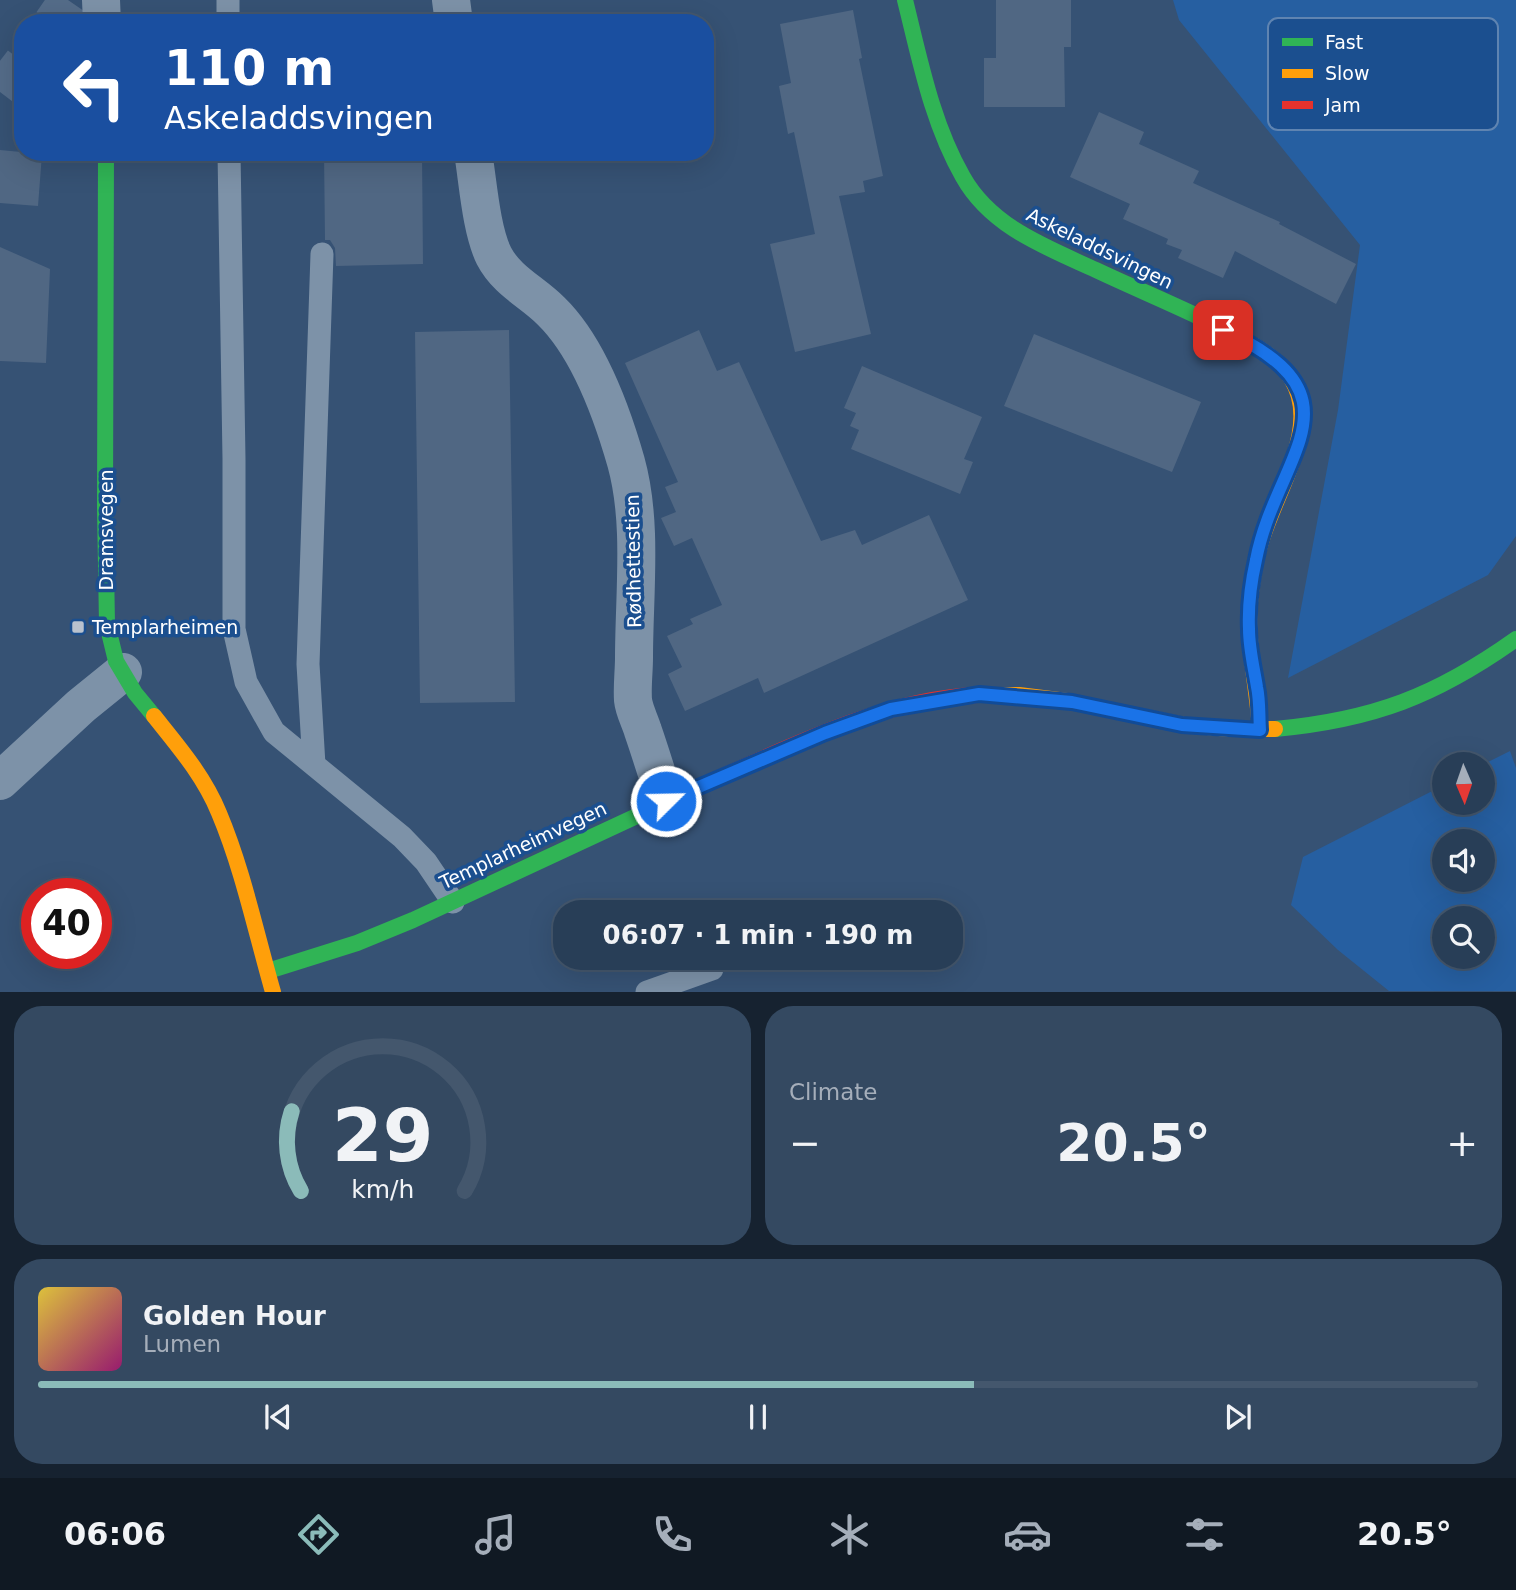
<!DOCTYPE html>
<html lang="en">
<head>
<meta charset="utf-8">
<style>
	:root { --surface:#283e57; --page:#344961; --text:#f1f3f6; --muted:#a5aeba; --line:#44576d; --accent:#8bbbb9 }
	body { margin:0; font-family:"DejaVu Sans",sans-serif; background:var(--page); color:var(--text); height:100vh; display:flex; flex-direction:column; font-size:26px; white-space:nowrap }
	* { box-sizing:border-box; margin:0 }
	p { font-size:23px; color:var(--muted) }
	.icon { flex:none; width:38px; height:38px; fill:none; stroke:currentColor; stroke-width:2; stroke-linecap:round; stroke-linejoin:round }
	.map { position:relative; height:992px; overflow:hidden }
	.sheet { display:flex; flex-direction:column; gap:14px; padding:14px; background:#162230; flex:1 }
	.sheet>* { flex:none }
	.guide { position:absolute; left:14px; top:14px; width:700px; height:147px; border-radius:28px; box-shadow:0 7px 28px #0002,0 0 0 2px var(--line); background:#1a4fa0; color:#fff; overflow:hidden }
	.needle { width:46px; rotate:178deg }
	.buttons { position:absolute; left:1432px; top:752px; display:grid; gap:14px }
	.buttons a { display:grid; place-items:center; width:63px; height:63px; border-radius:50%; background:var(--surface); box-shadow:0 7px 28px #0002,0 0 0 2px var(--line); font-size:35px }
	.speed { position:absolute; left:21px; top:878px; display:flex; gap:14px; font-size:35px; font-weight:700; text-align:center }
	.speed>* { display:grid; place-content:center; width:91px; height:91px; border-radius:50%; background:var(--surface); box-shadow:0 7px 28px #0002,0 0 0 2px var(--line); line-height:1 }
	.speed .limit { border:10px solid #d22; background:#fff; color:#111 }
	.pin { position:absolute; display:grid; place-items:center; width:60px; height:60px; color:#fff; margin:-30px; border-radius:14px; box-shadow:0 4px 10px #0006 }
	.me { position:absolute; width:77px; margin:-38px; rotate:67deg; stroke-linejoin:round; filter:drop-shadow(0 0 5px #0008) }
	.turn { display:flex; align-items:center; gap:24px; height:147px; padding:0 35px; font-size:32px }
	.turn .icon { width:91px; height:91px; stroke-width:2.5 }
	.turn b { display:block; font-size:49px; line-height:60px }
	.big { font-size:52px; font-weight:700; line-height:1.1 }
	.sheet .card { flex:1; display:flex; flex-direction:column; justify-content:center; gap:10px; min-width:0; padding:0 24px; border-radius:28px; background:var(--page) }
	.sheet .dial { align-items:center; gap:0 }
	.dial svg { height:182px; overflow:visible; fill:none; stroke:var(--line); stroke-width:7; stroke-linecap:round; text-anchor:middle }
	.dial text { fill:var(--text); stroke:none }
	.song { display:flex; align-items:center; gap:21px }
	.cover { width:84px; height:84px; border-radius:10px; background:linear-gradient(135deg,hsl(50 70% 55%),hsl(320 70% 35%)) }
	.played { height:7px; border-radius:4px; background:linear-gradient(90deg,var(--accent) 65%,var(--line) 65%) }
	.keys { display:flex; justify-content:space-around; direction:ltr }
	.heat { display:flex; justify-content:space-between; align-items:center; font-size:38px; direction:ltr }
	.sheet .tiles { flex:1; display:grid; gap:14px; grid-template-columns:1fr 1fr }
	.card:last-child { grid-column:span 2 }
	.trip { position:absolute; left:553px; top:900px; width:410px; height:70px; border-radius:28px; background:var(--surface); box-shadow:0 7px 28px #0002,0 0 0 2px var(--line); font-weight:700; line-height:70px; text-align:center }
	.dock { display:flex; height:112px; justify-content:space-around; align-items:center; background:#101923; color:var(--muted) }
	.dock .icon { width:49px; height:49px }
	.dock .current { color:var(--accent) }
	.dock b { font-size:32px; color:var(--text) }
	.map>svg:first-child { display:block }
	.green { fill:#265fa1; fill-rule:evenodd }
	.building { fill:#506783 }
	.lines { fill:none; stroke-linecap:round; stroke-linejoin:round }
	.primary-tunnel { stroke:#546c89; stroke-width:38; stroke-dasharray:38 19; stroke-linecap:butt }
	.lane { stroke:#7d92a8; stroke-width:23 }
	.street { stroke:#7d92a8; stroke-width:38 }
	.fast { stroke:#30b455; stroke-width:16 }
	.slow { stroke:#ff9f0a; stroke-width:16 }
	.jam { stroke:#e5322d; stroke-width:16 }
	.route-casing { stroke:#114b97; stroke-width:18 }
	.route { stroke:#1a73e8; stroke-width:12 }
	.poi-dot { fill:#b9c2ce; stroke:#1b4f8f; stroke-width:2.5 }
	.labels { text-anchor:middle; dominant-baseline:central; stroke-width:7; stroke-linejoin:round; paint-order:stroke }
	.street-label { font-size:19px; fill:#fff; stroke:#1b4f8f }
	.poi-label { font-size:19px; fill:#fff; stroke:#1b4f8f; text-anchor:start }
	.key { fill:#1b4f8f; stroke:#5f84b1; stroke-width:2 }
	.key-label { font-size:19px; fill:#fff }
</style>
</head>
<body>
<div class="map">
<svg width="1516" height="992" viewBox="0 0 1516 992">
	<rect width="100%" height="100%" fill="#365274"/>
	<!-- green -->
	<path class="green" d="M1173,0H1516V536L1488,575L1288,678L1338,410L1360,245L1179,20Z
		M1510,751L1516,768V991H1389L1338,950L1291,905L1303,857L1444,785V803H1482V765ZM1444,842H1482V880H1444ZM1444,919H1482V957H1444Z"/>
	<!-- building -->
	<path class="building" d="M996,0H1071V47H1064L1065,107H984V58H996Z
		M853,10L862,58L859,59L883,176L863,181L865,192L839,196L871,334L795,352L770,244L815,234L794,132L788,134L779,86L791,83L780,24Z
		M1099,112L1144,132L1139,144L1199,171L1193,183L1280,222L1279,224L1356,264L1336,304L1235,251L1223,278L1178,258L1182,250L1166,244L1168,239L1123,219L1130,204L1070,177Z
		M0,150L42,154L38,206L0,203Z
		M324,152H422L423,264L336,266L335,248L330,240H325Z
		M0,247L50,269L46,363L0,361Z
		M509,330L515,702L420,703L415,332Z
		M699,330L717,371L739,362L821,541L855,530L862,545L929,515L968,600L764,693L758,678L685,711L668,674L682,667L667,636L693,624L690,619L722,605L692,538L674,546L661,518L676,512L665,487L678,482L625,363Z
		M1034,334L1201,402L1172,472L1004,406Z
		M862,366L982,417L964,459L973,462L960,494L851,449L859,430L850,426L856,413L844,408Z"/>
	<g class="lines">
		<!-- primary-tunnel -->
		<path class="primary-tunnel" d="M52,23L68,0
			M0,92L23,62"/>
		<!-- lane -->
		<path class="lane" d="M228,23V0
			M229,152L234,459V629L246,682L274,732L402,837L426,862L453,902
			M314,765L308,664L322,254
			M647,992L712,969"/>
		<!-- street -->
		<path class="street" d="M101,0L102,23
			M451,0L454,23
			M473,152C478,182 481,230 494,256C507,281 532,292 551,311C588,347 612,413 626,462C643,523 634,594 634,658C634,671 632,686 633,700C634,710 640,721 643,731C651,754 658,778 666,801
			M0,781L81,706L123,672"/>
		<!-- fast -->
		<path class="fast" d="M905,0C920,60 932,123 963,177C991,227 1046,247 1096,270C1149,295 1205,317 1255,346
			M106,152L105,508L107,624L116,661L135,693L154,716
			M1275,729C1373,720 1436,696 1516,639
			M268,971L357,943L413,920L697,788"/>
		<!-- slow -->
		<path class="slow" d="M1255,346C1342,396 1284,471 1262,539C1256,556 1253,574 1251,592C1245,638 1257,684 1260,730
			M977,695H1019L1067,701L1184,725L1230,729H1275
			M154,716C178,746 204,776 219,813C243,870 256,933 273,992"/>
		<!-- jam -->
		<path class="jam" d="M697,788C780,751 885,698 977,695"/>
	</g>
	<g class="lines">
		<!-- route casing -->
		<g class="route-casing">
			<path id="route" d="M666,801L825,733L891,709L979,694L1072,702L1182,725L1260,730C1259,716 1260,701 1257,687C1254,668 1249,649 1249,629C1248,606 1251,582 1256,560C1276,455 1370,397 1223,330"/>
		</g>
		<!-- route -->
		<use href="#route" class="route"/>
	</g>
	<!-- markers -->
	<rect class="poi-dot" x="71" y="620" width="14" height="14" rx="3.5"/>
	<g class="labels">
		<!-- street labels -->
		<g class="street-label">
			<text transform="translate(1100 248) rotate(26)">Askeladdsvingen</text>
			<text transform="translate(106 530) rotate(-90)">Dramsvegen</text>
			<text transform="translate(633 561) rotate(-91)">Rødhettestien</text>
			<text transform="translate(523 845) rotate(-25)">Templarheimvegen</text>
		</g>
		<!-- poi labels -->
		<g class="poi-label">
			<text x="92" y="627">Templarheimen</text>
		</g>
	</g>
	<!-- legend -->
	<rect x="1268" y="18" width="230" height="112" rx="10" class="key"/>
	<rect x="1282" y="38" width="31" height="8" fill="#30b455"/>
	<rect x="1282" y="69" width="31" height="9" fill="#ff9f0a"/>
	<rect x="1282" y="101" width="31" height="8" fill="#e5322d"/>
	<g class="key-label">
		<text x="1325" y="49">Fast</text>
		<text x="1325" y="80">Slow</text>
		<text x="1325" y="112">Jam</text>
	</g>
</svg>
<div class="buttons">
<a><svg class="needle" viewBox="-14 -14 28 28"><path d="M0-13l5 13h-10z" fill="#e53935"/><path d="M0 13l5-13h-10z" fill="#a5aeba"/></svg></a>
<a><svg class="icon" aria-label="sound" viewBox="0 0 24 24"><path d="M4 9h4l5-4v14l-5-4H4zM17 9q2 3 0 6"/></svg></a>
<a><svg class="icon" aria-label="search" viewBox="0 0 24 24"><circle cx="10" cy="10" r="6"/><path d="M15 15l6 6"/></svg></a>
</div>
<div class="speed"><div class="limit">40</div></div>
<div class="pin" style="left:1223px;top:330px;background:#d93025"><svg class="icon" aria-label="arrive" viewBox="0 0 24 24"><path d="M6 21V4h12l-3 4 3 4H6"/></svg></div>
<svg class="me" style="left:666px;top:801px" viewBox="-20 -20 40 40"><circle r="17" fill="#1a73e8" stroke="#fff" stroke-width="3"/><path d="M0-11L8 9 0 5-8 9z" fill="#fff"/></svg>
<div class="trip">06:07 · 1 min · 190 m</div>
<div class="guide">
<div class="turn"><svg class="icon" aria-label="left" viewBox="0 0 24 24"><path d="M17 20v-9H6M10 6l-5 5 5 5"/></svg><div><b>110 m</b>Askeladdsvingen</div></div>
</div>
</div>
<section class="sheet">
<div class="tiles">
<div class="card dial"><svg viewBox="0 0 100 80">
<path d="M14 69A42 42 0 1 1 86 69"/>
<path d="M14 69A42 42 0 0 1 10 34" stroke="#8bbbb9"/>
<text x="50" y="56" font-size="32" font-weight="700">29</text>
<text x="50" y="72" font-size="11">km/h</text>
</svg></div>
<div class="card"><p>Climate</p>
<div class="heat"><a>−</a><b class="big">20.5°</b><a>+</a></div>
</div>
<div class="card">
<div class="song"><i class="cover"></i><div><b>Golden Hour</b><p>Lumen</p></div></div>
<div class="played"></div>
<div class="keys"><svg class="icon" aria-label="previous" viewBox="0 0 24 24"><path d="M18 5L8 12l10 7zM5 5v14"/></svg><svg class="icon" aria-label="pause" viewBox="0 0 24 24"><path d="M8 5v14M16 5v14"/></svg><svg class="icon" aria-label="next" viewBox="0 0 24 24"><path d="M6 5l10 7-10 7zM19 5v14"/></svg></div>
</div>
</div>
</section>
<nav class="dock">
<b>06:06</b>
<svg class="icon current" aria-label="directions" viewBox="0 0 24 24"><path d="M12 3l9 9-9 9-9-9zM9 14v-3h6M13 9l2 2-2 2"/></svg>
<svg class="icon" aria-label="music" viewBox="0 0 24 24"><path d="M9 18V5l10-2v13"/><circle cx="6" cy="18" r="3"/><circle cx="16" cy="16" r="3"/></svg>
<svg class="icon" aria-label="phone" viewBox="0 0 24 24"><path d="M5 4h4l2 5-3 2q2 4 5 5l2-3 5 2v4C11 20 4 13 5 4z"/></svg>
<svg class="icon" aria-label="climate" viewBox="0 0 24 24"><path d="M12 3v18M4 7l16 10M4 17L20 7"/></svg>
<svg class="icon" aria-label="car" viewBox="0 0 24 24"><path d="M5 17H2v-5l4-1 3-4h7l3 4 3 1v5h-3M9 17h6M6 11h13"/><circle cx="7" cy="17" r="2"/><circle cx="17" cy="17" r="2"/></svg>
<svg class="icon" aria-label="filters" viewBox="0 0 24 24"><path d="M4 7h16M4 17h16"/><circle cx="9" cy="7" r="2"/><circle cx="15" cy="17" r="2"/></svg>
<b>20.5°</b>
</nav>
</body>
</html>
